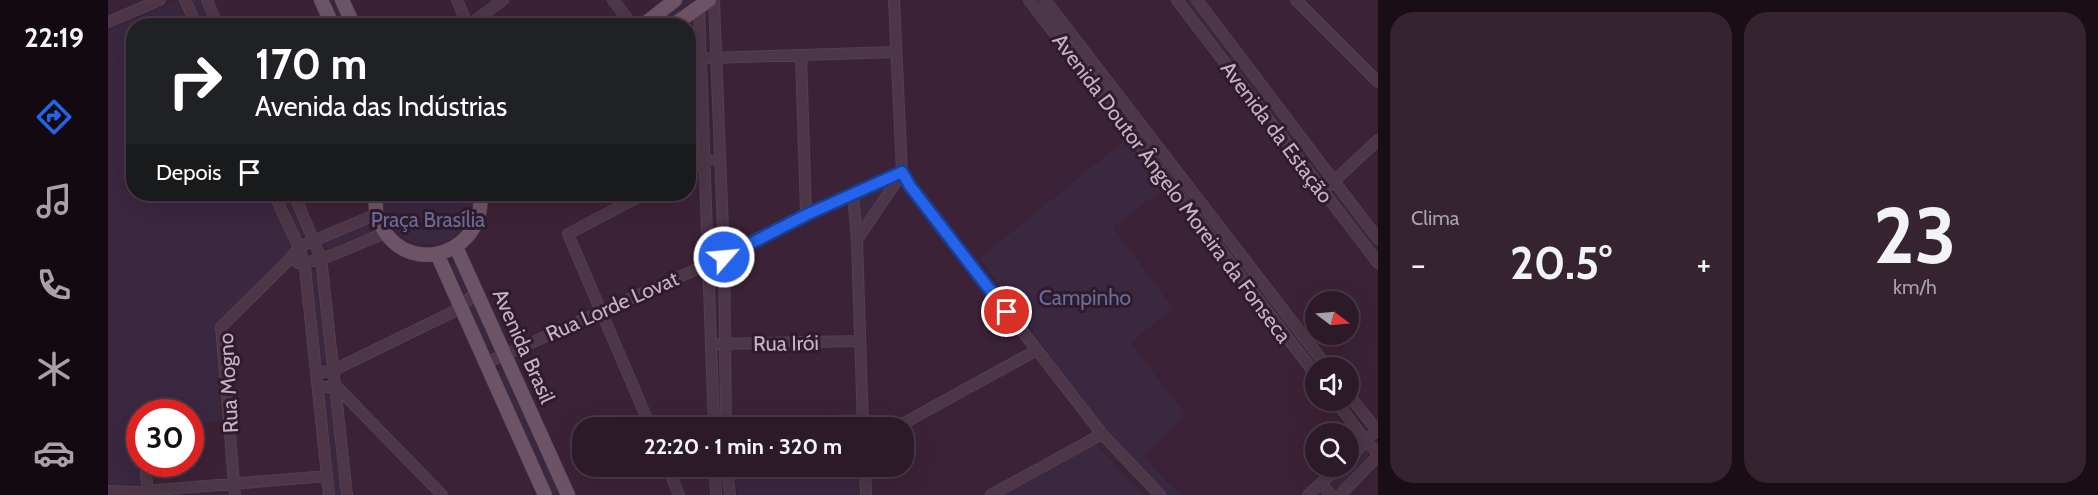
<!DOCTYPE html>
<html lang="pt">
<head>
<meta charset="utf-8">
<style>
	:root { --surface:#2d1a28; --page:#352330; --text:#f1f3f6; --muted:#a7a1a8; --line:#483845; --accent:#2563eb }
	body { margin:0; font-family:Cabin,sans-serif; background:var(--page); color:var(--text); height:100vh; display:flex; flex-direction:column; font-size:22px; white-space:nowrap }
	* { box-sizing:border-box; margin:0 }
	p { font-size:20px; color:var(--muted) }
	.icon { flex:none; width:33px; height:33px; fill:none; stroke:currentColor; stroke-width:2; stroke-linecap:round; stroke-linejoin:round }
	.map { position:relative; flex:1; overflow:hidden }
	.drawer { display:flex; flex-direction:column; gap:12px; padding:12px; background:#190e16; width:720px }
	.drawer>* { flex:none }
	.top-card { position:absolute; left:18px; top:18px; width:570px; height:183px; border-radius:24px; box-shadow:0 6px 24px #0002,0 0 0 2px var(--line); background:#202124; color:#fff; overflow:hidden }
	.needle { width:39px; rotate:106deg }
	.tools { position:absolute; left:1197px; top:291px; display:grid; gap:12px }
	.tools a { display:grid; place-items:center; width:54px; height:54px; border-radius:50%; background:var(--surface); box-shadow:0 6px 24px #0002,0 0 0 2px var(--line); font-size:30px }
	.speed { position:absolute; left:18px; top:399px; display:flex; gap:12px; font-size:30px; font-weight:700; text-align:center }
	.speed>* { display:grid; place-content:center; width:78px; height:78px; border-radius:50%; background:var(--surface); box-shadow:0 6px 24px #0002,0 0 0 2px var(--line); line-height:1 }
	.speed .limit { border:9px solid #d22; background:#fff; color:#111 }
	.pin { position:absolute; display:grid; place-items:center; width:51px; height:51px; color:#fff; margin:-26px; border:3px solid #fff; border-radius:50%; box-shadow:0 2px 6px #0007 }
	.me { position:absolute; width:66px; margin:-33px; rotate:63deg; stroke-linejoin:round; filter:drop-shadow(0 0 4px #0008) }
	.turn { display:flex; align-items:center; gap:21px; height:126px; padding:0 30px; font-size:27px }
	.turn .icon { width:78px; height:78px; stroke-width:2.5 }
	.turn b { display:block; font-size:42px; line-height:51px }
	.then { display:flex; align-items:center; height:57px; padding:0 30px; background:#0003; gap:12px; font-size:22px }
	.big { font-size:45px; font-weight:800; line-height:1.1 }
	.drawer .card { flex:1; display:flex; flex-direction:column; justify-content:center; gap:9px; min-width:0; padding:0 21px; border-radius:24px; background:var(--page) }
	.drawer .dial { align-items:center; gap:0 }
	.dial b { font-size:78px; line-height:1 }
	.heat { display:flex; justify-content:space-between; align-items:center; font-size:33px; direction:ltr }
	.drawer .tiles { flex:1; display:grid; gap:12px; grid-template-columns:repeat(2,1fr) }
	.trip { position:absolute; left:464px; top:417px; width:342px; height:60px; border-radius:24px; background:var(--surface); box-shadow:0 6px 24px #0002,0 0 0 2px var(--line); font-weight:800; line-height:60px; text-align:center }
	main { display:flex; flex:1; min-height:0 }
	.dock { display:flex; flex-direction:column; width:108px; justify-content:space-around; align-items:center; background:#120a10; color:var(--muted) }
	.dock .icon { width:42px; height:42px }
	.dock .active { color:var(--accent) }
	.dock b { font-size:27px; color:var(--text) }
	.map>svg:first-child { display:block }
	.green { fill:#3a2740 }
	.lines { fill:none; stroke-linecap:round; stroke-linejoin:round }
	.minor-casing { stroke:#553f50; stroke-width:12 }
	.major-casing { stroke:#553f50; stroke-width:15 }
	.minor { stroke:#4c3647; stroke-width:10 }
	.major { stroke:#6c5466; stroke-width:14 }
	.route-casing { stroke:#184099; stroke-width:15 }
	.route { stroke:#2563eb; stroke-width:10 }
	.labels { text-anchor:middle; dominant-baseline:central; stroke-width:6; stroke-linejoin:round; paint-order:stroke }
	.street-label { font-size:21px; fill:#c7b1c2; stroke:#301b2c }
	.park-label { font-size:21px; fill:#686e99; stroke:#301b2c }
</style>
</head>
<body>
<main>
<nav class="dock">
<b>22:19</b>
<svg class="icon active" aria-label="directions" viewBox="0 0 24 24"><path d="M12 3l9 9-9 9-9-9zM9 14v-3h6M13 9l2 2-2 2"/></svg>
<svg class="icon" aria-label="music" viewBox="0 0 24 24"><path d="M9 18V5l10-2v13"/><circle cx="6" cy="18" r="3"/><circle cx="16" cy="16" r="3"/></svg>
<svg class="icon" aria-label="phone" viewBox="0 0 24 24"><path d="M5 4h4l2 5-3 2q2 4 5 5l2-3 5 2v4C11 20 4 13 5 4z"/></svg>
<svg class="icon" aria-label="climate" viewBox="0 0 24 24"><path d="M12 3v18M4 7l16 10M4 17L20 7"/></svg>
<svg class="icon" aria-label="car" viewBox="0 0 24 24"><path d="M5 17H2v-5l4-1 3-4h7l3 4 3 1v5h-3M9 17h6M6 11h13"/><circle cx="7" cy="17" r="2"/><circle cx="17" cy="17" r="2"/></svg>
</nav>
<div class="map">
<svg width="1270" height="495" viewBox="0 0 1270 495">
	<rect width="100%" height="100%" fill="#3c2236"/>
	<!-- green -->
	<path class="green" d="M70,0H72L83,25L26,26V194H161L186,246L107,325L113,420L83,426L82,412H32L30,438L35,486L4,487L0,486V30Z
		M82,0H95L106,25H93Z
		M221,0H231L242,25H233Z
		M575,0H593L560,25L542,26Z
		M1074,0H1082L1218,178L1213,182Z
		M978,61L1062,170L1058,173L974,64Z
		M1019,138L1057,188L1005,227L1065,308L1023,343L1077,414L1036,458L1072,495H1059L988,421L872,258Z
		M1069,179L1212,367L1208,368L1065,182Z
		M776,186L778,187L755,221L753,222L751,198Z
		M1228,192L1270,246V257L1223,196Z
		M169,194H181L197,233L193,237H191Z
		M277,194H364C373,260 269,262 277,194Z
		M258,222L262,226L261,232L221,249L217,247L216,242Z
		M344,263L347,264L383,344L379,347H376L340,267Z
		M206,272L211,275L219,359L217,362H211L202,274Z
		M396,368L450,490L448,493H443L388,371Z
		M222,391L224,393L234,495H223L214,392Z
		M753,413V427H687L686,417Z
		M985,442L1036,495H889Z
		M1254,450L1260,451V459L1231,488L1225,489L1222,482L1238,467L1240,466L1241,464Z
		M690,467H754L755,495H630L627,475L690,471Z"/>
	<g class="lines">
		<!-- minor casing -->
		<g class="minor-casing">
			<path id="minor" d="M77,0L89,26
				M99,0L110,26
				M349,0L360,26L395,0
				M505,0L525,26
				M606,0L616,257L618,428
				M786,0L794,172L802,186L994,434L1052,495
				M921,0L1208,375
				M937,0L1220,368
				M1069,0L1270,263
				M1089,0L1270,239
				M1188,0L1270,82
				M591,7L606,428
				M0,22L52,0
				M693,55L698,215
				M602,58L787,52
				M580,170L602,160
				M1222,185L1270,140
				M166,194L191,247L197,268L221,495
				M186,194L213,258L239,495
				M536,194L460,234L543,428
				M745,195L749,240L755,428
				M749,240L794,173
				M190,263C208,265 258,240 277,233
				M611,344L752,341
				M378,363L616,257L698,215L794,172
				M209,373L226,370L353,308L368,291
				M210,388L228,386L334,495
				M1240,394L1270,432
				M1227,400L1258,441L1270,453
				M787,428L929,350
				M1240,459L1270,429
				M37,464L40,495
				M559,466L571,495
				M607,466L608,495
				M619,466L622,495
				M757,466L758,495
				M1214,485L1223,495
				M0,491L26,492L219,476
				M127,495L113,327L180,261L191,247L269,214
				M883,495L994,434
				M1200,495L1232,466
				M1232,495L1270,456"/>
		</g>
		<!-- major casing -->
		<g class="major-casing">
			<path id="major" d="M213,0L225,26
				M234,0L246,26
				M534,26L567,0
				M564,26L601,0
				M269,194C266,206 269,219 275,229C305,279 379,250 372,194
				M348,247L460,495
				M329,254L437,495"/>
		</g>
		<!-- minor -->
		<use href="#minor" class="minor"/>
		<!-- major -->
		<use href="#major" class="major"/>
	</g>
	<g class="lines">
		<!-- route casing -->
		<g class="route-casing">
			<path id="route" d="M616,257L698,215L794,172L802,186L899,312"/>
		</g>
		<!-- route -->
		<use href="#route" class="route"/>
	</g>
	<g class="labels">
		<!-- street labels -->
		<g class="street-label">
			<text transform="translate(1169 132) rotate(53)">Avenida da Estação</text>
			<text transform="translate(1064 188) rotate(53)">Avenida Doutor Ângelo Moreira da Fonseca</text>
			<text transform="translate(504 306) rotate(-24)">Rua Lorde Lovat</text>
			<text transform="translate(678 343) rotate(-1)">Rua Irói</text>
			<text transform="translate(416 346) rotate(66)">Avenida Brasil</text>
			<text transform="translate(120 383) rotate(-93)">Rua Mogno</text>
		</g>
		<!-- park labels -->
		<g class="park-label">
			<text x="320" y="219">Praça Brasília</text>
			<text x="977" y="297">Campinho</text>
		</g>
	</g>
</svg>
<div class="tools">
<a><svg class="needle" viewBox="-14 -14 28 28"><path d="M0-13l5 13h-10z" fill="#e53935"/><path d="M0 13l5-13h-10z" fill="#a7a1a8"/></svg></a>
<a><svg class="icon" aria-label="sound" viewBox="0 0 24 24"><path d="M4 9h4l5-4v14l-5-4H4zM17 9q2 3 0 6"/></svg></a>
<a><svg class="icon" aria-label="search" viewBox="0 0 24 24"><circle cx="10" cy="10" r="6"/><path d="M15 15l6 6"/></svg></a>
</div>
<div class="speed"><div class="limit">30</div></div>
<div class="pin" style="left:899px;top:312px;background:#d93025"><svg class="icon" aria-label="arrive" viewBox="0 0 24 24"><path d="M6 21V4h12l-3 4 3 4H6"/></svg></div>
<svg class="me" style="left:616px;top:257px" viewBox="-20 -20 40 40"><circle r="17" fill="#2563eb" stroke="#fff" stroke-width="3"/><path d="M0-11L8 9 0 5-8 9z" fill="#fff"/></svg>
<div class="trip">22:20 · 1 min · 320 m</div>
<div class="top-card">
<div class="turn"><svg class="icon" aria-label="right" viewBox="0 0 24 24"><path d="M7 20v-9h11M14 6l5 5-5 5"/></svg><div><b>170 m</b>Avenida das Indústrias</div></div>
<div class="then">Depois<svg class="icon" aria-label="arrive" viewBox="0 0 24 24"><path d="M6 21V4h12l-3 4 3 4H6"/></svg></div>
</div>
</div>
<section class="drawer">
<div class="tiles">
<div class="card"><p>Clima</p>
<div class="heat"><a>−</a><b class="big">20.5°</b><a>+</a></div>
</div>
<div class="card dial"><b>23</b><p>km/h</p></div>
</div>
</section>
</main>
</body>
</html>
